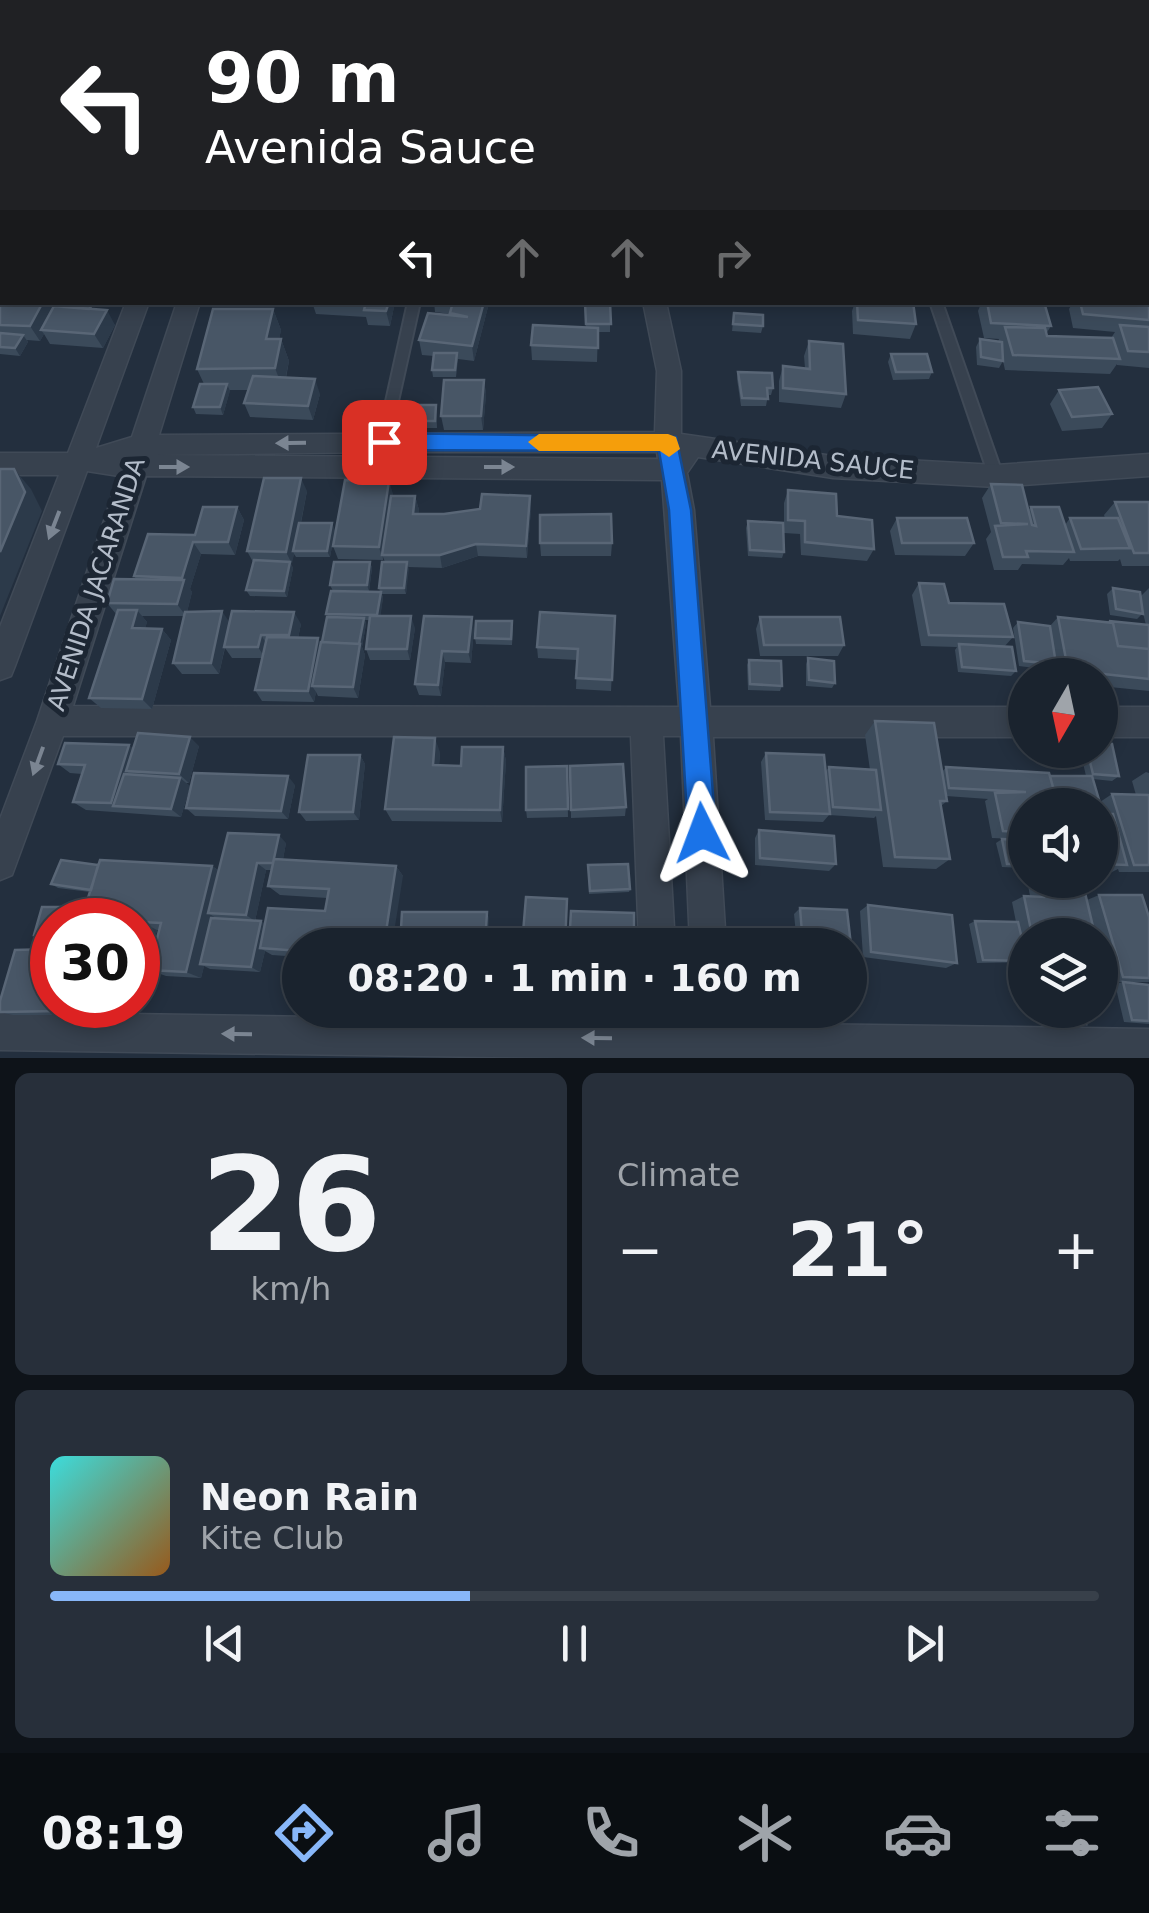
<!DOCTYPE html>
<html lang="en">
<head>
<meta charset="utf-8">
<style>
	:root { --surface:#1a232e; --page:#272f3a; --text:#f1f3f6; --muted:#9fa4aa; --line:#38404a; --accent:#88b7f9 }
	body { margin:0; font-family:"DejaVu Sans",sans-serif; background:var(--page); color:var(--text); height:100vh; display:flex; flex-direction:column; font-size:38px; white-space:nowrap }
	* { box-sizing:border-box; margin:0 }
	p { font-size:32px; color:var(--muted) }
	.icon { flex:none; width:55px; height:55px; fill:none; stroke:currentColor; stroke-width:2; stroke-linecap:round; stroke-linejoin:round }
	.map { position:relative; height:1058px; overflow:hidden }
	.drawer { display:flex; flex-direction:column; gap:15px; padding:15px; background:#0e1319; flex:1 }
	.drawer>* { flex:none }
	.banner { position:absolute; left:0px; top:0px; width:1150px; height:305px; box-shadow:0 5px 15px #0003,0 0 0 2px var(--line); background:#202124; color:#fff; overflow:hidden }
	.needle { width:65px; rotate:189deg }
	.buttons { position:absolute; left:1008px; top:658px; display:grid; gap:20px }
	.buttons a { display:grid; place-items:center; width:110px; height:110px; border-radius:50%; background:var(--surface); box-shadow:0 5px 15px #0003,0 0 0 2px var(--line); font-size:50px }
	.speed { position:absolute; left:30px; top:898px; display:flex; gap:20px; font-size:50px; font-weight:700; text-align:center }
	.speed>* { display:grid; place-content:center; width:130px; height:130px; border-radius:50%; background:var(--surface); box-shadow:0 5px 15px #0003,0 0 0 2px var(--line); line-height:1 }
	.speed .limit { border:15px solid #d22; background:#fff; color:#111 }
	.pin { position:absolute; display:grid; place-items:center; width:85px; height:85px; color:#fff; margin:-42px; border-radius:20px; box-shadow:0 5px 15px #0006 }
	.me { position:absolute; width:110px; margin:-55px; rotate:357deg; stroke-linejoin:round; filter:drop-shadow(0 0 8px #0008) }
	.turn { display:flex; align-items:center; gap:35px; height:210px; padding:0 40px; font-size:45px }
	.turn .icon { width:130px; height:130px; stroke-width:2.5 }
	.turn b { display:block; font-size:70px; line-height:85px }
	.lanes { display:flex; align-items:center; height:95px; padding:0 40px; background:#0003; justify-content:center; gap:50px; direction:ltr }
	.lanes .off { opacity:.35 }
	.big { font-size:75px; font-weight:600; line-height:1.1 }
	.drawer .card { flex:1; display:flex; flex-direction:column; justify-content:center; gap:15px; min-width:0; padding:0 35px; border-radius:15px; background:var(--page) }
	.drawer .dial { align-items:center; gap:0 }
	.dial b { font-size:130px; line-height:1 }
	.song { display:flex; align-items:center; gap:30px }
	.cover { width:120px; height:120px; border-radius:15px; background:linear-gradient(135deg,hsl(180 70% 55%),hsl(30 70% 35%)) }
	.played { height:10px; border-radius:5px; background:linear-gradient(90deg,var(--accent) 40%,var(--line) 40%) }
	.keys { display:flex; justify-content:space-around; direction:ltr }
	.heat { display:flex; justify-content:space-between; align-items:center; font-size:55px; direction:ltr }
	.drawer .tiles { flex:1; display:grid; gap:15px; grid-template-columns:1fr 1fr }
	.card:last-child { grid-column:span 2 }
	.trip { position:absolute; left:282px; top:928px; width:585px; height:100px; border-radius:50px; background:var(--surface); box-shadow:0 5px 15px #0003,0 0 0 2px var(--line); font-weight:600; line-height:100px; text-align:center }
	.tab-bar { display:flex; height:160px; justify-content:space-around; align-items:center; background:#0a0e12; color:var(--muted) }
	.tab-bar .icon { width:70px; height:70px }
	.tab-bar .current { color:var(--accent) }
	.tab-bar b { font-size:45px; color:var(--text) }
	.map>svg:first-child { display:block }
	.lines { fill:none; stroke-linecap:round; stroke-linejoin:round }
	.service-casing { stroke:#404a57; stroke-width:4 }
	.minor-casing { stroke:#404a57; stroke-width:3 }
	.service { fill:#37414e; fill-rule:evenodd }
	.minor { fill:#37414e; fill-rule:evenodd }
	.wall { fill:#3b4a5a; fill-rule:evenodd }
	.shaded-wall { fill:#2c3a4a }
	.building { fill:#485666; stroke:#596676; stroke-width:2.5 }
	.oneway { fill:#7b8592 }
	.route { fill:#1a73e8; stroke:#114b97; stroke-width:2.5 }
	.slow { fill:#f59e0b }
	.labels { text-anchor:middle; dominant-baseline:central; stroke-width:10; stroke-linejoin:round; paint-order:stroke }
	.street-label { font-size:25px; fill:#b3bcc9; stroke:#1c2633 }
</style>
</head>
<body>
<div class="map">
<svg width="1149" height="1058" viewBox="0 0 1149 1058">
	<rect width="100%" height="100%" fill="#232f3e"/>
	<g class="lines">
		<!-- service casing -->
		<g class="service-casing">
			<path id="service" d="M457,0H465L464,2H456Z
				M1148,25H1149V31H1148Z
				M408,302H420L389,442L383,447L377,442Z
				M930,302H942L1003,476L1001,480H991L989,476Z"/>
		</g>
		<!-- minor casing -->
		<g class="minor-casing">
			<path id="minor" d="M619,0H637V2H620Z
				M644,0H662V2H645Z
				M835,0H853L854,2H837Z
				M1004,0H1022L1023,2H1006Z
				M1028,0H1046L1047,2H1030Z
				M0,115H2V127H0Z
				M1148,142H1149V154H1148Z
				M1148,223H1149V239H1148Z
				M1148,276H1149V295H1148Z
				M126,302H149L96,448L132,437L177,302H200L159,435L655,432L657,371L643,302H666L681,371V434L833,456L996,465L1149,454V476L996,487L833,478L698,457L687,473L694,510L710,707H1025V737H713L726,945H690L681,736H663L675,945H639L631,736H63L12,875L0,880V819L37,721L119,476L87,471L15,666L11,676L0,680V627L59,475H0V453H68ZM383,452H657L658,459L158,455ZM146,476L662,480L679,707L73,706Z
				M1100,707H1149V737H1100Z
				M693,1010H729L730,1023L1149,1029V1058H564L0,1050V1012L693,1023Z"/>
		</g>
		<!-- service -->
		<use href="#service" class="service"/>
		<!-- minor -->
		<use href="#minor" class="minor"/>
	</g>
	<!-- wall -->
	<path class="wall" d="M568,0H609L608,2H568Z
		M1068,0H1102L1101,2H1070Z
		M2,60V112H0V64Z
		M0,262L58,307L94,309L115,325L103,348L50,344L44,334L40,341L27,340L28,342L20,356L0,354Z
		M1149,300V368L1117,365V364L1110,374L1005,370L1003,361L999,368L977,365L976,347L980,339L998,342L999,339L984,338L978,311L980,306V302H1044L1051,326L1046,334L1047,336L1111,338L1115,332L1073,328L1069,309L1073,302H1148Z
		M312,302H395L390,326L368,325L366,317L316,314Z
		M434,302H488V307L474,361L458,359L456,377H433L432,370L434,356L422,355L419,340L450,315V314L435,312Z
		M584,302H610V332H598L597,362L532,360L531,345L586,327Z
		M855,302H913L916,324L910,339L853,334L852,311Z
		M273,309L281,330L279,339H281L289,361L286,378L320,394L313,420L250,417L244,403L248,390H230L223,415L196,414L193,407L204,384L197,369Z
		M734,313L763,326L761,333L732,331Z
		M809,341L846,394L841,408L779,402V381L783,366L805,368L804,356Z
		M891,354L932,372L929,379L893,380L888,362Z
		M738,372L773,388L771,395H768L766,406H741L737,379Z
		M484,380L486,394L483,430H444L441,416Z
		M1059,390L1112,414L1102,428L1062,431L1050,404Z
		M436,405L437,428H416L414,421Z
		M389,481L393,496H415L419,510L418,514H444L531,509L527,558L478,556L442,568L408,567L406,594H382L383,598L380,616L415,628L410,660H370L366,649L370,620H365L366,624L362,647L365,655L358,698L318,696L316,692L314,702L262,701L255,690L262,658H232L225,648L219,674H182L173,663L184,616H142L147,622L145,628L162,629L171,640L152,709L101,708L89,698L116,614L107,603L136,579L134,576L237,507L244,520L235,555L201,554L190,589L192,592L187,612L230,623L301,624L298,638L321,644L333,591L330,585L370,562L372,568L369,591L380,592L379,588L385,562L383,557V560L338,559L333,546Z
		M991,484L1028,510L1031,507L1065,525L1070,518H1105L1104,515L1115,502H1149V566H1122L1120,559L1118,561H1070L1069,558L1063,565L1022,564L1018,570H994L986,539L991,532L982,498Z
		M788,490L874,549L867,561L801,555L800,534L784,533V503Z
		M307,491L301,523L335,530L330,557H296L294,554L291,564L293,568L287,597L250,596L246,590L253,562L247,551Z
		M897,518L974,543L965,556L895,555L890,531Z
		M748,521L784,552L782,558L748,556L746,528Z
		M540,543H612L611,556H541Z
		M919,583L949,603L1013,637L1004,647L1016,671L1011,676L958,672L955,650L957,647L921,646L912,595Z
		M1113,588L1141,596L1149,588V691L1100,686V675H1056L1054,666L1050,670L1019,666L1013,628L1018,622L1050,626L1058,617L1146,625L1143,613L1137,619L1110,615L1107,594Z
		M424,616L474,629L471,663L445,662L441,696L419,695L415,684Z
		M615,616L611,691L576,689L577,660L538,658L537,647Z
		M760,617L844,645L838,656H760L756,629Z
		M513,627L512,645L476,644L475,638Z
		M808,658L835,683L832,688L806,686V664Z
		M749,660L782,686L780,691L748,690L747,665Z
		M875,721L942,772L946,767L1050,776H1086L1080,750H1100L1119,776L1112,781L1093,779L1100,802L1112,794L1136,795L1132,781L1146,772L1149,773V872H1119L1118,869L1112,872L1100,871V814H1102L1100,805H1025V868L1002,867L996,843L1002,839H1014L992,838L985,801L988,799L946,796L947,801L941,806L950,859L936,869L883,867L876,816L874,818L829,815L823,822L765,820L761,762L766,753L825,772L829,767L870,770L865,735Z
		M199,746L189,783H186L190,786L181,817L86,810L73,802L82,774L70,773L58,764L133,748Z
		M503,747L506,761L502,822L392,821L385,809L440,752L439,766H461Z
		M360,755L365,764L359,820L306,821L299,812Z
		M567,766L568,817L527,818L526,810Z
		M570,766L626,807L625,816L571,818Z
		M295,785L288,819L195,816L186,808Z
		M759,830L836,864L829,871L755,865V838Z
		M286,843L283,859L396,866L403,876L300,945V957L272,955L265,951L260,972L210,969L204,966L201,978L166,976L149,970L159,930H157L142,988L138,987V920L90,892L58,888L51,884L98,865L212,866L218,870ZM266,870H272L268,886L280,895L327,898L325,911L265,924L261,921H255Z
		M588,865L630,889L629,892L589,894Z
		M1027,880H1082L1087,900L1099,895L1149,917V982H1108L1100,953V935H1025V966L1024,962L977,963L969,924L975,921L1016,922L1012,902L1024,896H1030Z
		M868,905L957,963L946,968L863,957L860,911Z
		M800,908L847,910L852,954L850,955V945H797L794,914Z
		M52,949L72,1015H13L0,1012Z
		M1123,982L1149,985V1024L1124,1022L1115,984Z
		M323,1010H384L382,1028L324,1026L320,1024Z
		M518,1010H634L633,1013L567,1011V1016H520Z
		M1034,1010H1084L1086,1024L1078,1026L1035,1020Z"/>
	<!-- shaded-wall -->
	<path class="shaded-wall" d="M43,302H60L46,330H41L44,334L40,341L30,326Z
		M389,302H395L390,326L386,311Z
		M484,302H488V307L474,361L472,346Z
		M273,309L281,330L275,361L266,339Z
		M107,310L115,325L103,348L94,334Z
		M23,335L28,342L20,356L15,348Z
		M281,339L289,361L283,389L275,368Z
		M315,379L320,394L313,420L308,406Z
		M484,380L486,394L483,430L481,416Z
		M227,384L230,391L223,415L220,407Z
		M14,469L31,489L42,511L0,616V552Z
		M301,478L307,491L295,551H293L294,554L292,564L286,552Z
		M389,481L393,494L384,555H382L383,560L379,547Z
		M415,496L419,510L416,527L413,514Z
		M530,496L531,509L527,558L526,546Z
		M237,507L244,520L235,555L228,542Z
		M332,523L335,530L330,557L327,551Z
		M193,542L201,554L190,589L192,592L186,616L177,604L184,581L182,578Z
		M476,544L478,556L442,568L440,555Z
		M290,562L293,568L287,597L284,591Z
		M370,562L372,568L369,591L367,585Z
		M407,562L409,569L406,594L404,588Z
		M381,592L383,598L380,620L377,615Z
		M137,610L147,622L142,640L132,628Z
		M222,611L230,623L219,674L211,663Z
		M294,612L301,624L296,647L289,635Z
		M411,616L415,628L410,660L407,649Z
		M472,617L474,629L471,663L468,652Z
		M364,618L366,624L362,647L365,655L358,698L353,687Z
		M162,629L171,640L152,709L142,699Z
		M261,635L268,646L265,658L258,647Z
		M318,638L324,650L312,686L316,692L314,702L308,691Z
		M442,651L445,662L441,696L438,685Z
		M190,737L199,746L189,783L179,774Z
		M435,738L440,752L438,779L433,765Z
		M129,745L140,754L126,771L133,777L115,806L111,803Z
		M503,747L506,761L502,822L500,810Z
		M360,755L365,764L359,820L353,812Z
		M288,776L295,785L288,819L281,811Z
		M180,778L190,786L181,817L171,809Z
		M279,835L286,843L281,870L273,863Z
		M257,863L266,870L255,921L246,915Z
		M212,866L226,876L208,913L216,918L200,964L204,966L201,978L186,972Z
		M396,866L403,876L392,945H384Z
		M69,907L76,910L73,920H65Z
		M487,912L489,918L488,945H485Z
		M261,921L270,927L260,948L265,951L260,972L251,967Z
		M141,922L157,930L142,988L138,986V933Z
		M59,1005H75L72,1015L58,1011Z
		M381,1010H384L382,1028L379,1027Z"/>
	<!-- building -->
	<path class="building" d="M184,0H225L224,2H183Z
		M683,0H762V2H683Z
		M957,0H999L1000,2H958Z
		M0,70H2V97H0Z
		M1148,80H1149V106H1148Z
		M2,259V302H43L30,326L0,325V262Z
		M1148,300H1149V320L1083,314L1080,302H1148Z
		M366,302H389L386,311L364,310Z
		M453,302H484L472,346L419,340L428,313L468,317L450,313Z
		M585,302H610L611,324H586Z
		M857,302H913L916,324L858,320Z
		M987,302H1044L1051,326L991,323Z
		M65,303L92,305L89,309L63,307Z
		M54,306L107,310L94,334L41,330Z
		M213,309H273L266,339H281L275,368L197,369Z
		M734,313L763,315V326L733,324Z
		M533,325L598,328V348L531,345Z
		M1120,325L1149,327V352L1128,351Z
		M1005,327L1045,328L1047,336L1113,338L1120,359L1013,355Z
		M0,333L23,335L15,348L0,347Z
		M980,339L1002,342L1003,361L981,357Z
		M809,341L843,344L846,394L783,388V366L810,369Z
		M434,353H457L455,370H432Z
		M891,354H927L932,372H896Z
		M738,372L772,373L773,388H767L768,399L742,398Z
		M253,376L315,379L308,406L244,403Z
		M444,380H484L481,416H441Z
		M200,384H227L220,407H193Z
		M1098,387L1112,414L1072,417L1059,390Z
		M415,405H436L435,421H414Z
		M0,469H14L25,492L0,552Z
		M264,478H301L286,552L247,551Z
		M345,480L389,481L379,547L333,546Z
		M991,484L1022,485L1032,525L1036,526L1031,507H1059L1074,552L1026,551L1028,557H1003L995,526L1028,524L1001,523Z
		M788,490L836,494L837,516L872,520L874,549L805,542V521L788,520Z
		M482,494L530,496L526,546L476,544L440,555H382L391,496H415L413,514H444L480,509Z
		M1115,502H1149V553H1134Z
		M203,507H237L228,542H193L182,578L134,576L148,534L195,535Z
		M611,514L612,543H540V515Z
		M897,518H967L974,543H902Z
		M1070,518H1118L1130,548L1081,549Z
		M748,521L783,523L784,552L750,550Z
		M299,523H332L327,551H293Z
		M254,560L290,562L284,591L246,590Z
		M334,562H370L367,585H330Z
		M382,562H407L404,588H379Z
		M114,579L184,580L177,604L107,603Z
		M919,583L944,584L949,603L1004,604L1013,637L929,635Z
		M1113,588L1140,592L1143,614L1116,609Z
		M331,591L381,592L377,615L326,614Z
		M118,610H137L132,628L162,629L142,699L89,698Z
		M222,611L211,663H173L185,612Z
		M232,611L294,612L289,635H261L258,647H224Z
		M540,612L615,616L612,680L576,678L578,649L537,647Z
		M370,616H411L407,649H366Z
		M424,616L472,617L468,652L442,651L438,685L415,684Z
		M327,617L364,618L359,644L322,642Z
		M760,617H840L844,645H764Z
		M1058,617L1113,623L1118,646L1149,649V679L1068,670Z
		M476,621H512L511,639L475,638Z
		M1109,621L1149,625V649L1118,646L1113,623Z
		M1018,622L1050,626L1056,664L1024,661Z
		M267,637L318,638L308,691L255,690Z
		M321,642L360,644L353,687L312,686Z
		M959,644L1012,647L1016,671L962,667Z
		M808,658L834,661L835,683L809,680Z
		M749,660L781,661L782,686L750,684Z
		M875,721L934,723L947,801H940L950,859L895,857Z
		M138,733L190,737L179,774L126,771Z
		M394,737L435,738L433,765L461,766L462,747H503L500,810L385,809Z
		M65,743L129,745L111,803L73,802L85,765L58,764Z
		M1100,743L1112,744L1119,776L1093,774L1087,750H1100Z
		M766,753L824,755L830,814L770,812Z
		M308,755H360L353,812H299Z
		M623,764L626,807L571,810L570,766Z
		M567,766L568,809L526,810V767Z
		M829,767L876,770L881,810L833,807Z
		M946,767L1049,773L1058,805H1025V832L1003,831L995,793L1026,792L949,788Z
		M194,773L288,776L281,811L186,808Z
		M124,774L180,778L171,809L113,806Z
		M1050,776H1092L1102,810H1100V805H1058Z
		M1112,794L1149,795V865H1134Z
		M1100,814H1113L1127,865L1100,864Z
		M759,830L834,836L836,864L760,858Z
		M228,833L279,835L273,863H257L246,915L208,913Z
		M1002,839L1025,840V864H1007Z
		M274,859L396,866L384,945H300V951L260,948L268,908L325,911L329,889L268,886Z
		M61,860L98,865L91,890L51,884Z
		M100,860L212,866L186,972L149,970L161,923L141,922L138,933V920H81Z
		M628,864L630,889L590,891L588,865Z
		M1041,880H1082L1095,935H1032L1024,896L1044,897Z
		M1099,895H1142L1149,917V978L1123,977Z
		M526,897L567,899L565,945H522Z
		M868,905L952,915L957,963L871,952Z
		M42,907H69L65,920H52V935H34Z
		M800,908L847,910L852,954L850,953V945H803Z
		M571,911L634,913V945H569Z
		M402,912H487L485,945H400Z
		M211,918L261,921L251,967L200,964Z
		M975,921L1018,922L1025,952V961L983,960Z
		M52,949V1005H59L58,1011L0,1012V1001L15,950Z
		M1100,956L1106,980L1100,979Z
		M1123,982L1149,985V1021L1132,1020Z
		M323,1010H381L379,1027L320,1024Z
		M518,1010H567V1012H518Z
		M1041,1010H1084L1086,1024L1042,1018Z"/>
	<!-- one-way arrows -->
	<defs><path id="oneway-solid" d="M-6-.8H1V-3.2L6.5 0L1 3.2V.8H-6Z" transform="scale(2.5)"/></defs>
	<g class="oneway">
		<use href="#oneway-solid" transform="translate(291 443) rotate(179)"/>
		<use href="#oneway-solid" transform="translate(174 467)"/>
		<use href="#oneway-solid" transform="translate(499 467)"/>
		<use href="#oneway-solid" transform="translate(54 525) rotate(111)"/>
		<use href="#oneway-solid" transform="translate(38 761) rotate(110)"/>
		<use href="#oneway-solid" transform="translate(237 1034) rotate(-179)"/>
		<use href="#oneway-solid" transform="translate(597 1038) rotate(-179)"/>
	</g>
	<!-- route -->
	<path class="route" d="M384,433L676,437L691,510L716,833L712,843L702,847L692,843L688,833L669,510L659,451L384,450L373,442Z"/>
	<!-- slow -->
	<path class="slow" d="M539,434H668L676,437L680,449L669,457L660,451H539L528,442Z"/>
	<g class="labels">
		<!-- street labels -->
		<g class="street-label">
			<text transform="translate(813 460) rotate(6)">AVENIDA SAUCE</text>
			<text transform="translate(96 584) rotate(-72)">AVENIDA JACARANDA</text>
		</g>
	</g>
</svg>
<div class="buttons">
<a><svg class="needle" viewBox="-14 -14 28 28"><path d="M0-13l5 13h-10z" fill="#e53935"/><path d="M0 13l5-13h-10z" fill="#9fa4aa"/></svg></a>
<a><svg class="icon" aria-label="sound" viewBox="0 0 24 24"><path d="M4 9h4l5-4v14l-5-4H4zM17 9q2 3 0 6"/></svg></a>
<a><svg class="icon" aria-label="layers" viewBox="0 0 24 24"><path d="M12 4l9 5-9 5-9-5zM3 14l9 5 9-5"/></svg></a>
</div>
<div class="speed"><div class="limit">30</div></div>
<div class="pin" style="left:384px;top:442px;background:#d93025"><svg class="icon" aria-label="arrive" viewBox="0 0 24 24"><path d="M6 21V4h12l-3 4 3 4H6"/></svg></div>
<svg class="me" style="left:702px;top:833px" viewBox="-20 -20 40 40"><path d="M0-17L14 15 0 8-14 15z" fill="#1a73e8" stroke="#fff" stroke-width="4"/></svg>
<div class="trip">08:20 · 1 min · 160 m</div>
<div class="banner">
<div class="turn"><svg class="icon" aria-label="left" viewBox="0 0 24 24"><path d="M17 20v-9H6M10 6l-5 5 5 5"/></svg><div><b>90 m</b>Avenida Sauce</div></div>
<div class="lanes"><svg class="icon" aria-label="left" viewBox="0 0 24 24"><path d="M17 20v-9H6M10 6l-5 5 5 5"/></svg><svg class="icon off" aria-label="ahead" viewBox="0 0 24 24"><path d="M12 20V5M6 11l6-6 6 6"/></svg><svg class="icon off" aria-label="ahead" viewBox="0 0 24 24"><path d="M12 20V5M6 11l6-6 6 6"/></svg><svg class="icon off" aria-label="right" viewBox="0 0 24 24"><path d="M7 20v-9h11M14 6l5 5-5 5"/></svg></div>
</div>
</div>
<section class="drawer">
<div class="tiles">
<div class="card dial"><b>26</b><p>km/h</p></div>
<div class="card"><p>Climate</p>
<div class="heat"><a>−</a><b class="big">21°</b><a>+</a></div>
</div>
<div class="card">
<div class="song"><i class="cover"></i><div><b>Neon Rain</b><p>Kite Club</p></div></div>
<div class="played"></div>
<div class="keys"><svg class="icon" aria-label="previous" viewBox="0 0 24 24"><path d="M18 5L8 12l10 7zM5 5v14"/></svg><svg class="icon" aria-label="pause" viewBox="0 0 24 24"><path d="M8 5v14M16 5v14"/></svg><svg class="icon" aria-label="next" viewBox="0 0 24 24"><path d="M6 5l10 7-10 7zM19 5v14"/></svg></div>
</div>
</div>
</section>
<nav class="tab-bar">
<b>08:19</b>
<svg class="icon current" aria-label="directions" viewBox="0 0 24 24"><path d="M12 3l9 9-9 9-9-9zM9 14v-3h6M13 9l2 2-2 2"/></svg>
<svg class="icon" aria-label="music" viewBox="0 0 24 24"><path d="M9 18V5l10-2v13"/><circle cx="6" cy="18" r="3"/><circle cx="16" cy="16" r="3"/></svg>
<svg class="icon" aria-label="phone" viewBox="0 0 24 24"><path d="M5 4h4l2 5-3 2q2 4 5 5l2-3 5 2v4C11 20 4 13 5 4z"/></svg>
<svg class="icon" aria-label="climate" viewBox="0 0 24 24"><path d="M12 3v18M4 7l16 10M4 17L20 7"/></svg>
<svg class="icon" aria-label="car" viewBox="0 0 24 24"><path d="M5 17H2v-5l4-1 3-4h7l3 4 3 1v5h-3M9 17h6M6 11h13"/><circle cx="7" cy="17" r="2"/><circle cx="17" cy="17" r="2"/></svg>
<svg class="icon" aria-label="filters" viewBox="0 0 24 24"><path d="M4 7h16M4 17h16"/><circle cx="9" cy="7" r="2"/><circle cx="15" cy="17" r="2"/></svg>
</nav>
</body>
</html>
